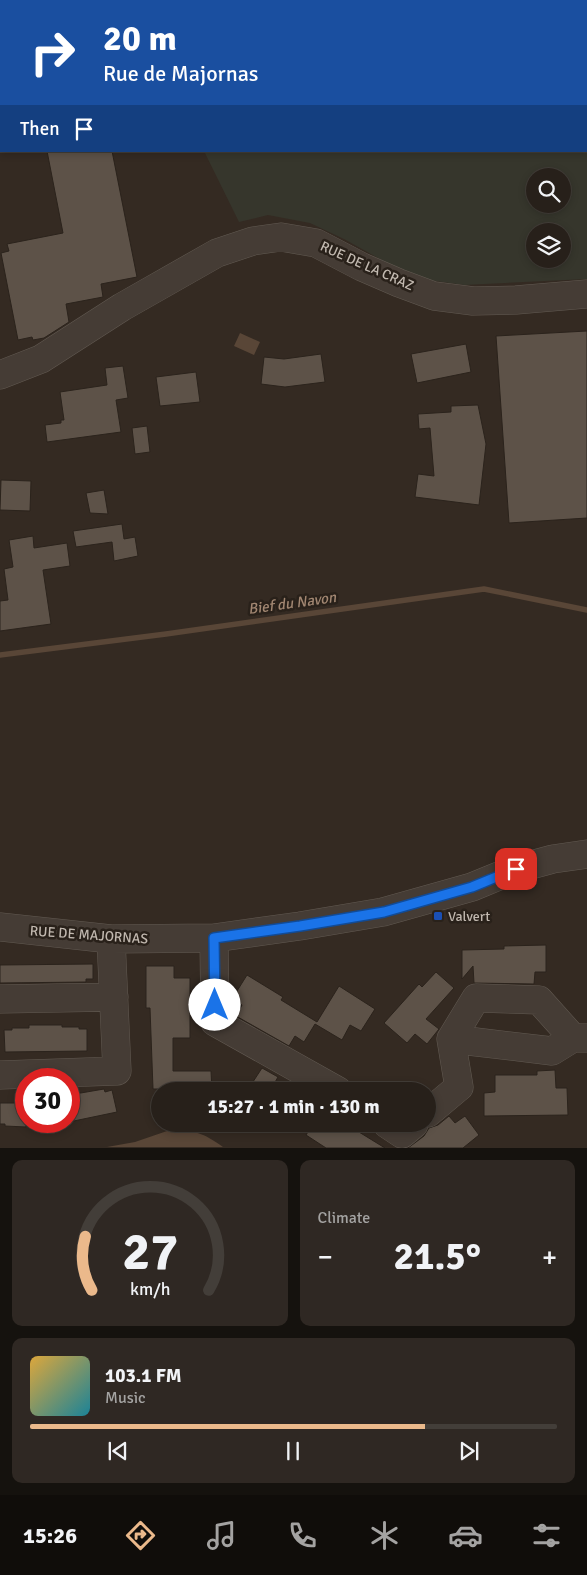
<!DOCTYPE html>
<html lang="en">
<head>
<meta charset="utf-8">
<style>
	:root { --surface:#27201a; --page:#2f2823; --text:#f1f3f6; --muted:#a4a3a2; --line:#433e39; --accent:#ebb98b }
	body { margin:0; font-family:Signika,sans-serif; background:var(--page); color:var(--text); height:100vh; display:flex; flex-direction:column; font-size:19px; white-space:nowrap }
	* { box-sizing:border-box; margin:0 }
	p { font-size:16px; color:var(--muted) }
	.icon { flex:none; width:28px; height:28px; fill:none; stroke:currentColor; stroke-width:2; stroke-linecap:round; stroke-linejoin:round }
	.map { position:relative; height:1148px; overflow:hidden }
	.side { display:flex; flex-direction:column; gap:12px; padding:12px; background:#15120e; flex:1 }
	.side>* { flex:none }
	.banner { position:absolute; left:0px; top:0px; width:588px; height:152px; box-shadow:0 2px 8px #0003,0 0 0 1px var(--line); background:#1a4fa0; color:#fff; overflow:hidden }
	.controls { position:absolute; left:526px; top:168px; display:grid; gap:10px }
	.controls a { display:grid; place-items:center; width:45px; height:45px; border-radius:50%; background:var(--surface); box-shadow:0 2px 8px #0003,0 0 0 1px var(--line); font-size:25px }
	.speed { position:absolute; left:15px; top:1068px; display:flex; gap:10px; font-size:25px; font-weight:700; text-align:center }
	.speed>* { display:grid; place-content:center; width:65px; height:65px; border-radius:50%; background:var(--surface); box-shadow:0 2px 8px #0003,0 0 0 1px var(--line); line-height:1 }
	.speed .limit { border:8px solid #d22; background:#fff; color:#111 }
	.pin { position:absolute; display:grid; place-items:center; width:42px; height:42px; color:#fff; margin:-21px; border-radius:10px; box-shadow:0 2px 8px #0006 }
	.me { position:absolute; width:55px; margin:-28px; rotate:0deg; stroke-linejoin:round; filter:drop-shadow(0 0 4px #0008) }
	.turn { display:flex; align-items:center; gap:18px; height:105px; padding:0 20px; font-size:22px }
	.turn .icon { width:65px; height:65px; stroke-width:2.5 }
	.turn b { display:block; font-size:35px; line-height:42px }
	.then { display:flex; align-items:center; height:48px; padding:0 20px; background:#0003; gap:10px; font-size:19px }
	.big { font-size:38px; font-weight:700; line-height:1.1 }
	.side .card { flex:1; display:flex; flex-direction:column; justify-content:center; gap:8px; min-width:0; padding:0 18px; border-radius:10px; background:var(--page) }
	.side .dial { align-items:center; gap:0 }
	.dial svg { height:130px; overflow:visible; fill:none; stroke:var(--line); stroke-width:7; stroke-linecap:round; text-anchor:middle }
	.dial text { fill:var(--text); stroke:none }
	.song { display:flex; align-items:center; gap:15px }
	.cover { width:60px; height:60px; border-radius:8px; background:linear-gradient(135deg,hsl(40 70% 55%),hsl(190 70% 35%)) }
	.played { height:5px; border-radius:2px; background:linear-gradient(90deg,var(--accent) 75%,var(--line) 75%) }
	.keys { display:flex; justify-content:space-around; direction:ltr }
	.heat { display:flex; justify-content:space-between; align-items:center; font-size:28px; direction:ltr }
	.side .tiles { flex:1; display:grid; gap:12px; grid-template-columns:1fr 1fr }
	.card:last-child { grid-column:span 2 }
	.trip { position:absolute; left:151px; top:1082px; width:285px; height:50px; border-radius:25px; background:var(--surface); box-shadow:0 2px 8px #0003,0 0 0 1px var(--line); font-weight:700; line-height:50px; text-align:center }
	.menu { display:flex; height:80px; justify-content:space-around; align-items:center; background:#100d0a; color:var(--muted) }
	.menu .icon { width:35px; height:35px }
	.menu .active { color:var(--accent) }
	.menu b { font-size:22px; color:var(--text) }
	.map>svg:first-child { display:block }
	.medical { fill:#36362c; fill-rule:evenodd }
	.water { fill:#594637 }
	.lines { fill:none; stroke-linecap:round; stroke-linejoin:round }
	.stream { stroke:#594637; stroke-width:5.5 }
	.building { fill:#5d5248; stroke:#2b231c }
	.minor-casing { stroke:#625a52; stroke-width:29 }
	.minor { stroke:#453c35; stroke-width:28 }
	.route-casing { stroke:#114b97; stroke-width:12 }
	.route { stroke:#1a73e8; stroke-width:9 }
	.transit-dot { fill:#1a4fb4; stroke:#29211a; stroke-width:2 }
	.labels { text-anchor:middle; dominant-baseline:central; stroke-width:5; stroke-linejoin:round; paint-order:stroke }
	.street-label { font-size:14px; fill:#c1b8af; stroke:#29211a }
	.poi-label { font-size:14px; fill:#c1b8af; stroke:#29211a; text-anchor:start }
	.water-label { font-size:15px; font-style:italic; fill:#a28772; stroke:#29211a }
</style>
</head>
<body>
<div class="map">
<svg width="587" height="1148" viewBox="0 0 587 1148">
	<rect width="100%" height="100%" fill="#342a22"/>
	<!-- medical -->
	<path class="medical" d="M130,0H587V279L464,285L414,278L344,239L310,223L268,215L239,222L204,151H586V1ZM535,176H562V204H535ZM535,231H562V259H535Z"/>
	<!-- water -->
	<path class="water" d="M240,333L260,342L254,355L234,346Z
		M170,1130C196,1131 202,1132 223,1147H107L135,1142Z"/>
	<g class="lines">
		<!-- stream -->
		<path class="stream" d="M0,655L166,634L484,589L587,610"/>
	</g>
	<!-- building -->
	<path class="building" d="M47,151H112L137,277L101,284L103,297L66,304L69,322L44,338L33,340L32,337L18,340L1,253L9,251L7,244L63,233Z
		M587,331V518L509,523L496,336Z
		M466,344L471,372L417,383L411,354Z
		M321,354L325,382L285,387L261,384L264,357L284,359Z
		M123,366L128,398L116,400L121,432L47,442L45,425L61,423V420H64L60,392L107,385L105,368Z
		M196,372L200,402L160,406L156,377Z
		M478,405L486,444L479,505L415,497L418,474L434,476L430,428L419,429L418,414L451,412V406Z
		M147,426L150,452L135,454L132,428Z
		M1,480L31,481L30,511L0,510Z
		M104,490L108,514L90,513L86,493Z
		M122,524L124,539L135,537L138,556L114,561L112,542L76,547L73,531Z
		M33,536L34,548L67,543L70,566L43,570L51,624L0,631V601L8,600L4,569L13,567L9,540Z
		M546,945V972H535L534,984L474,983L473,966L462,979V950L504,949V946Z
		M93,964V979H86V982L0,983V965Z
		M146,966H174V978H190V1038H173V1071H211L212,1091H164V1089H153L150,1008H146Z
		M436,972L454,988L426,1019L439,1029L427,1044L415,1034L407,1043L384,1023L419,984L422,987Z
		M247,975L283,997L281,1000L317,1022L339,986L375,1009L361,1031L350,1025L342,1040L315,1024L304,1042L295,1036L289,1046L236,1016L242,1005L232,999Z
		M29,1025H62V1027H79V1029H87V1051L5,1052L4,1030H12V1028H29Z
		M262,1068L278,1077L270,1091H247Z
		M555,1070L556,1088H567L568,1115L484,1116V1093L495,1092V1075H537V1071Z
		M104,1089L105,1092L112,1090L117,1112L69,1122V1095Z
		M0,1103H26V1127L5,1126V1124H0Z
		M449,1116L455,1123L465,1116L479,1135L463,1148H408L424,1136L429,1128L438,1125Z
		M313,1124H346L385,1148H326L306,1135Z"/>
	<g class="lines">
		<!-- minor casing -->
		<g class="minor-casing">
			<path id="minor" d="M0,375L41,359L122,307L217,253L253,241L281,237L316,243L362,267L399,283L434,296L473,301L516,300L587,294
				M0,927L111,939L214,938L300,926L383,912L472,887L516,869L553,859L587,854
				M214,938L215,1022L338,1091
				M0,999L114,997
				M451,1039L552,1051L573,1038
				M0,1075L117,1071L111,939
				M428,1113L459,1087L451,1039L476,998L539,1000L573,1038H587
				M387,1124L402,1134L414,1124"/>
		</g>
		<!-- minor -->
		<use href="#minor" class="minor"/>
	</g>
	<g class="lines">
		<!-- route casing -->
		<g class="route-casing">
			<path id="route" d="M215,1005L214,938L300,926L384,912L472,887L516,869"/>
		</g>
		<!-- route -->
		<use href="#route" class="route"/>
	</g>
	<!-- markers -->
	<rect class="transit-dot" x="433" y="911" width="10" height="10" rx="2.5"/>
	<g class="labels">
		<!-- street labels -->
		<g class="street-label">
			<text transform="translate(367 266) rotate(24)">RUE DE LA CRAZ</text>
			<text transform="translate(89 935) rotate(4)">RUE DE MAJORNAS</text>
		</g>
		<!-- poi labels -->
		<g class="poi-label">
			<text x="448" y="916">Valvert</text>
		</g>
		<!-- water labels -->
		<g class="water-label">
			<text transform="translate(292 603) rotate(-8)">Bief du Navon</text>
		</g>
	</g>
</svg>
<div class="controls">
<a><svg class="icon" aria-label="search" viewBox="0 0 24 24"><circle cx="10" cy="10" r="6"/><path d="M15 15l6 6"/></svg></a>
<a><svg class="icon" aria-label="layers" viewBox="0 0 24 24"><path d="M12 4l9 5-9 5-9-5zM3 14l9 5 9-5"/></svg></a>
</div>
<div class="speed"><div class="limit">30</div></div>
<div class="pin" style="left:516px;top:869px;background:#d93025"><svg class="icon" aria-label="arrive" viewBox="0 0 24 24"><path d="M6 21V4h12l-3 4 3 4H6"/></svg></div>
<svg class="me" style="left:215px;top:1005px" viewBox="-20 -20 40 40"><circle r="19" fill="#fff"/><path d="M0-13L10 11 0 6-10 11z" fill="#1a73e8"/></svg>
<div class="trip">15:27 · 1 min · 130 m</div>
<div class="banner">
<div class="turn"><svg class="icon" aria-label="right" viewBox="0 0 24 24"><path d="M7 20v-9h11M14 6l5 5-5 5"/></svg><div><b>20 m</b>Rue de Majornas</div></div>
<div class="then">Then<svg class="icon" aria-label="arrive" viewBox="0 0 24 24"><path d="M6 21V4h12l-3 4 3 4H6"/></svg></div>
</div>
</div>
<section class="side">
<div class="tiles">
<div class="card dial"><svg viewBox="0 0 100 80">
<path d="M14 69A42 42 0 1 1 86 69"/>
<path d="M14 69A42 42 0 0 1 10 36" stroke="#ebb98b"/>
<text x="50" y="56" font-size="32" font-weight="700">27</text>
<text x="50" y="72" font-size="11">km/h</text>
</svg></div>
<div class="card"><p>Climate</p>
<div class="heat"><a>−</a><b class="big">21.5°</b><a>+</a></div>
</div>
<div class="card">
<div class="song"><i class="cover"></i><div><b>103.1 FM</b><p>Music</p></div></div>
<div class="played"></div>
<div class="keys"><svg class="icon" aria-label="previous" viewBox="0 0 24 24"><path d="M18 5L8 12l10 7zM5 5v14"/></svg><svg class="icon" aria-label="pause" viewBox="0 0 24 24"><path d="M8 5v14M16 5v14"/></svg><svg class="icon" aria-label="next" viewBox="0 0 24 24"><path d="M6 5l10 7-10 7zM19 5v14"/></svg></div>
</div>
</div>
</section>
<nav class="menu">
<b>15:26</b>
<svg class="icon active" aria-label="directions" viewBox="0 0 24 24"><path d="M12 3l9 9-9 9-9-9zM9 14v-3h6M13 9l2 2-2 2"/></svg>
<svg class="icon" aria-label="music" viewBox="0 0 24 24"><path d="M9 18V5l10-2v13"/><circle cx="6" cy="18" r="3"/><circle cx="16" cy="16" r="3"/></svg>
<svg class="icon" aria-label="phone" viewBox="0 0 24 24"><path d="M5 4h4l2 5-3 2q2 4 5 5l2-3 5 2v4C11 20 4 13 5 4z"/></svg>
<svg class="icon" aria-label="climate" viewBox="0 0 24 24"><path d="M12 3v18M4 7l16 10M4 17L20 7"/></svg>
<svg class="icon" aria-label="car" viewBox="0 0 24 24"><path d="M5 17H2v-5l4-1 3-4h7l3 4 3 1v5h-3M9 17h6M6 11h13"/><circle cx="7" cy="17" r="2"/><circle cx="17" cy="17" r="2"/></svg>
<svg class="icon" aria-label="filters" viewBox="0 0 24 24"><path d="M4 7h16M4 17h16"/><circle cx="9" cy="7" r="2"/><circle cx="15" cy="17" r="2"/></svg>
</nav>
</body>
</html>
